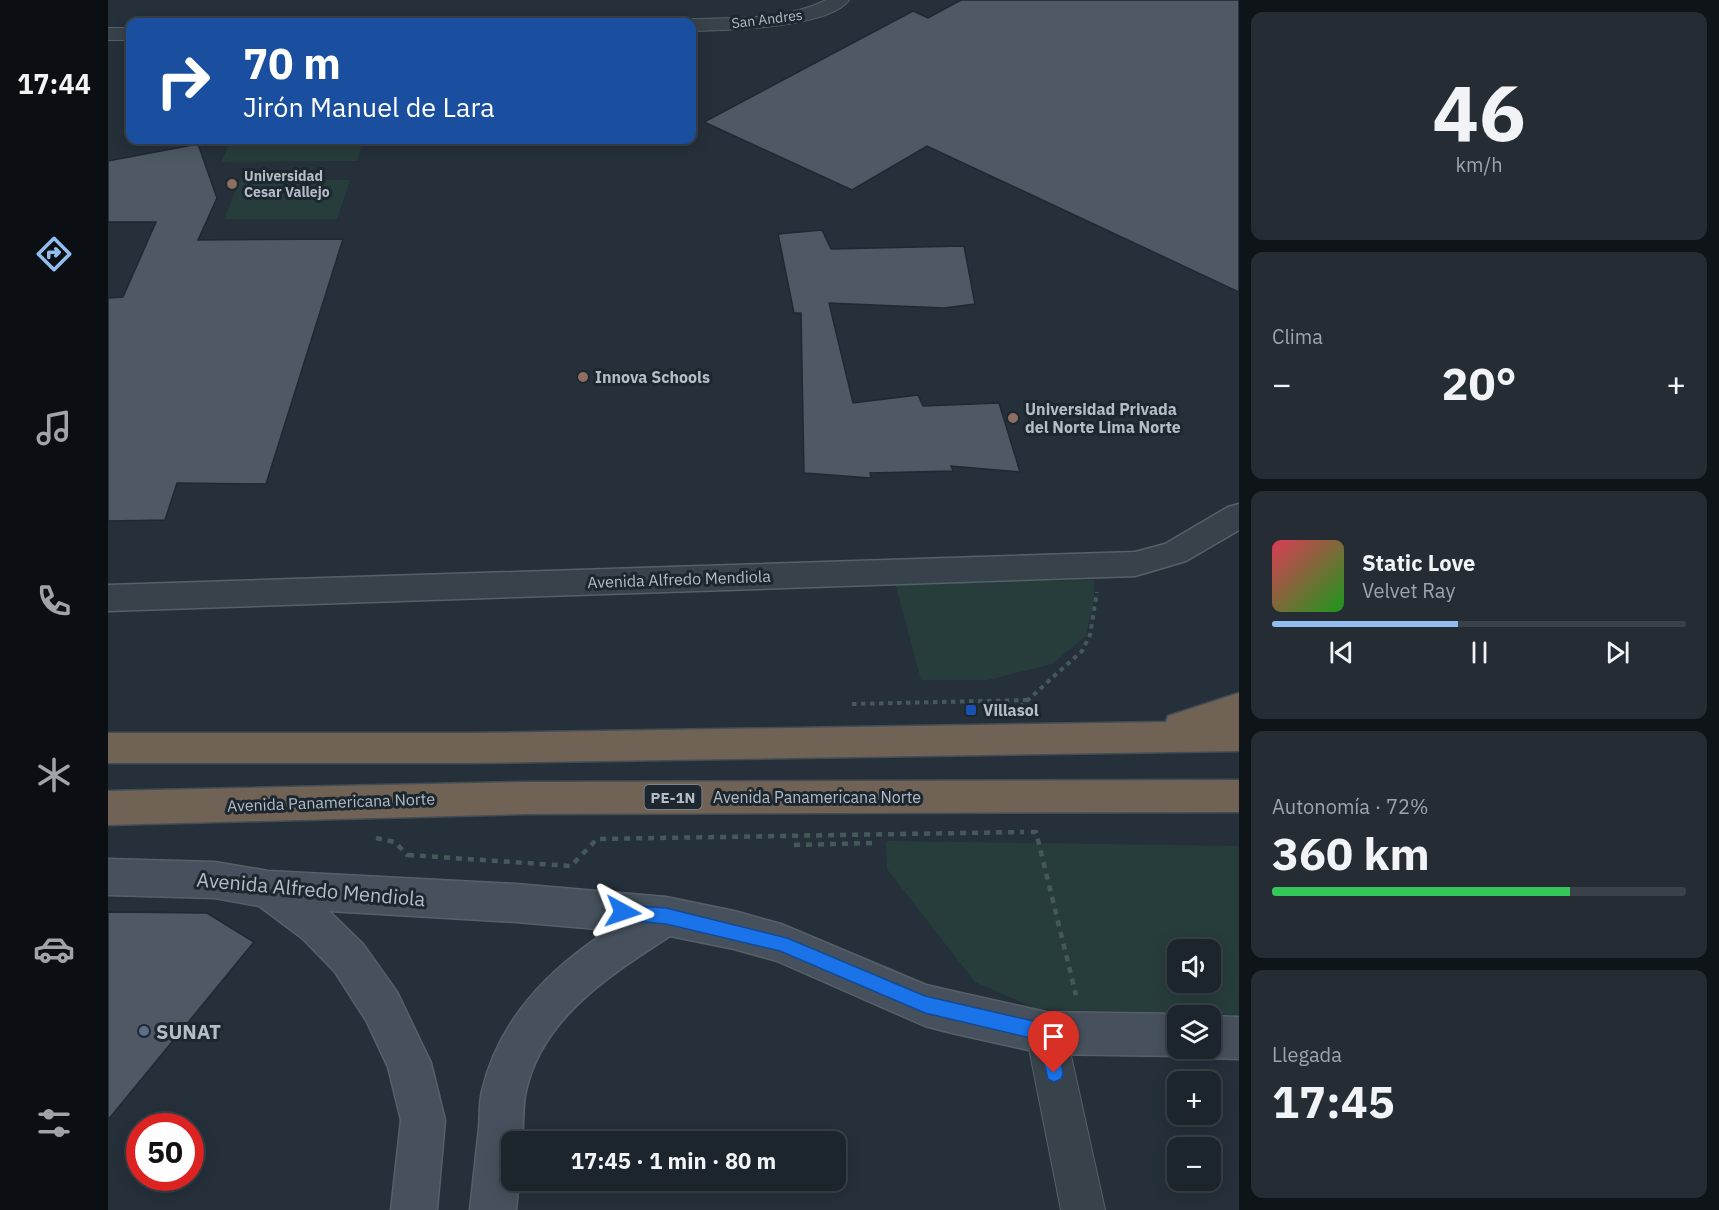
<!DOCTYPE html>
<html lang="es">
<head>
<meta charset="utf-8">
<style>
	:root { --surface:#1c242c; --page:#252c34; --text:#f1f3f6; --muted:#a0a4a9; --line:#3a4148; --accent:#8fbeef }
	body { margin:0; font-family:"IBM Plex Sans",sans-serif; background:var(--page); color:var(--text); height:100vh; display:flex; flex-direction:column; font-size:22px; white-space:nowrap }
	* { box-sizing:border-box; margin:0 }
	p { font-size:20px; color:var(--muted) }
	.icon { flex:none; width:33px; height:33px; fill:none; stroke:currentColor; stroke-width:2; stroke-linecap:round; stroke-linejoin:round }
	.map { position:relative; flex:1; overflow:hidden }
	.drawer { display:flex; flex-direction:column; gap:12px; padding:12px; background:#0f1418; width:480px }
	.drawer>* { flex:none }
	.banner { position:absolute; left:18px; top:18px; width:570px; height:126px; border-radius:12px; box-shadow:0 3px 15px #0003,0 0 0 2px var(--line); background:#1a4fa0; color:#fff; overflow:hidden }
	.controls { position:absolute; left:1059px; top:939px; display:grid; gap:12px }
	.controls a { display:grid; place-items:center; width:54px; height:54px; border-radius:12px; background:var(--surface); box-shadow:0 3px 15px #0003,0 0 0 2px var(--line); font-size:30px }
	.speed { position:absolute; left:18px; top:1113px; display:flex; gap:12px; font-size:30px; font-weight:700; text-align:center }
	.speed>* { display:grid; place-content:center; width:78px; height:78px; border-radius:50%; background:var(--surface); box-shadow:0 3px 15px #0003,0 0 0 2px var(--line); line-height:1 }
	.speed .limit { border:9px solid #d22; background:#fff; color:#111 }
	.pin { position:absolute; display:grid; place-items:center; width:51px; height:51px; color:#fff; margin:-62px -26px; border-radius:50% 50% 50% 0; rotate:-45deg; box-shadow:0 0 6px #0007 }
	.pin .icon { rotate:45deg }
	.me { position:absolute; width:66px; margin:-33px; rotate:95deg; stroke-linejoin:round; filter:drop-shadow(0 0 4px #0008) }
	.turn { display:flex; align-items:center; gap:21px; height:126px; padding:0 18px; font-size:27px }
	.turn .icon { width:78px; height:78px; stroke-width:2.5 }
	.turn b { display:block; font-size:42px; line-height:51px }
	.big { font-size:45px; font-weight:700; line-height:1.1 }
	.drawer .tile { flex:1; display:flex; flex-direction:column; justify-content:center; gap:9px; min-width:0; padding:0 21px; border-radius:12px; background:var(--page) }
	.drawer .dial { align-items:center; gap:0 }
	.dial b { font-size:78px; line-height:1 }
	.song { display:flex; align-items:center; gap:18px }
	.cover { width:72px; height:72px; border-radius:9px; background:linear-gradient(135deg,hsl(350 70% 55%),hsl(120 70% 35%)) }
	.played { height:6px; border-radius:3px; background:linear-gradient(90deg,var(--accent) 45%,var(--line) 45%) }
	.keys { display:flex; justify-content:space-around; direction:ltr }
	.heat { display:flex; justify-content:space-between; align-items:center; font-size:33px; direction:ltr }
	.charge { height:9px; border-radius:4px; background:linear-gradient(90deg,#34c759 72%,var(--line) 0) }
	.trip { position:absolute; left:393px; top:1131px; width:345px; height:60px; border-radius:12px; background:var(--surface); box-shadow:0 3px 15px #0003,0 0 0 2px var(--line); font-weight:700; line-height:60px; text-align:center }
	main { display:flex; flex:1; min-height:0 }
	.dock { display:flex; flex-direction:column; width:108px; justify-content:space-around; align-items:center; background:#0b0e12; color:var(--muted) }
	.dock .icon { width:42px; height:42px }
	.dock .selected { color:var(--accent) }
	.dock b { font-size:27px; color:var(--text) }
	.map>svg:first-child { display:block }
	.green { fill:#273d3c; fill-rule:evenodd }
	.building { fill:#4e5965; stroke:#1f2931; stroke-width:1.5 }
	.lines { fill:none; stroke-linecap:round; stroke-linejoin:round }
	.minor-casing { stroke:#566068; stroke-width:2 }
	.tertiary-casing { stroke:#566068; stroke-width:3 }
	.secondary-casing { stroke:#566068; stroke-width:3 }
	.motorway-casing { stroke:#434d55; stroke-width:3 }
	.path-far1 { stroke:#46595a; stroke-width:4; stroke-dasharray:4.5 4.5; stroke-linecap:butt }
	.path { stroke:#46595a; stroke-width:4.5; stroke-dasharray:6 6; stroke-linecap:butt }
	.minor { fill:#38424a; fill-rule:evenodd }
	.tertiary { fill:#38424a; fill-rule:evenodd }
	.secondary { fill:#46515d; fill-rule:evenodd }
	.motorway { fill:#706356; fill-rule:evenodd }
	.route { fill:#1a73e8; stroke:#114b97; stroke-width:1.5 }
	.education-dot { fill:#8d6e63; stroke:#1d272f; stroke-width:2 }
	.transit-dot { fill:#1a4fb4; stroke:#1d272f; stroke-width:2 }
	.service-dot { fill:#5c6f8a; stroke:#1d272f; stroke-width:2 }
	.labels { text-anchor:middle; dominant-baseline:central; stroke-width:6; stroke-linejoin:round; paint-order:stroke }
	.far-street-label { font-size:14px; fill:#b4bdc6; stroke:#1d272f }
	.far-poi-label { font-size:14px; font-weight:bold; fill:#b4bdc6; stroke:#1d272f; text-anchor:start }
	.shield { fill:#1d272f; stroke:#879099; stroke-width:1.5 }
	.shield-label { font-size:15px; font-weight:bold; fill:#b4bdc6 }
	.poi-label { font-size:16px; font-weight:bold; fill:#b4bdc6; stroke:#1d272f; text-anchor:start }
	.street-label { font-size:16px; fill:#b4bdc6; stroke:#1d272f }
	.near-street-label { font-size:20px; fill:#b4bdc6; stroke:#1d272f }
	.near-poi-label { font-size:20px; font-weight:bold; fill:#b4bdc6; stroke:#1d272f; text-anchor:start }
</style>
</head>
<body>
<main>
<nav class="dock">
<b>17:44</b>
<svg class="icon selected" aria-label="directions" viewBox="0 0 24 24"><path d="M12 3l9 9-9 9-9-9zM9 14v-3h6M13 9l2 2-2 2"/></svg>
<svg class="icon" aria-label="music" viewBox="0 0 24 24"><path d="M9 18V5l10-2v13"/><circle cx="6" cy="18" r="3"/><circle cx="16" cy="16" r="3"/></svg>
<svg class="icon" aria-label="phone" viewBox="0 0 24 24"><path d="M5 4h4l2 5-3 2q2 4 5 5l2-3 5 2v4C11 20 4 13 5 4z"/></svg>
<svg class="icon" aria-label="climate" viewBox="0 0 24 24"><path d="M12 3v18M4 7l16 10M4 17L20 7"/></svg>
<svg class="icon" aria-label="car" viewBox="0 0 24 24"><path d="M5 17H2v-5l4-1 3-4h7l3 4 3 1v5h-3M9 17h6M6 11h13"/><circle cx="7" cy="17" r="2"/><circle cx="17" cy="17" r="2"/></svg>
<svg class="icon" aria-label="filters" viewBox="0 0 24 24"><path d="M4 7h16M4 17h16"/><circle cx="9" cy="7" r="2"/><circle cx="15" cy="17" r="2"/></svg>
</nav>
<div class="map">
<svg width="1131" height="1210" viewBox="0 0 1131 1210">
	<rect width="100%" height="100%" fill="#25303a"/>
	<!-- green -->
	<path class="green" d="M123,140H255L249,161L113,162Z
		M132,180H242L229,219H116Z
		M986,580V599L978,636L944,664L879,680H813L787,583Z
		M778,841L1131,846V1015L929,1009L867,982L779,869ZM1070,950H1102V982H1070Z"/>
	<!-- building -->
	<path class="building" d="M853,0H1131V292L819,146L744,190L596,122L805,11L820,18Z
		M90,144L109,198L90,240L235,239L158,484L69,483L57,520L0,521V298L15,297L48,222H0V161Z
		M714,230L723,249L856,246L867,304L836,308L721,303L745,403L810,395L815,406L891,403L912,472L843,466L845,471L762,473L763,478L696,473L693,313H686L670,234Z
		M0,912L99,913L146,942L0,1120Z"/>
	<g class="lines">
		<!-- minor casing -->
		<g class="minor-casing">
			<path id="minor" d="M718,0H741C722,28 617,30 584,31V22H576L584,19C628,18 678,20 718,0Z
				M0,28H22V40H0Z
				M938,1013L952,1019L958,1033L997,1210H953L918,1033L924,1019Z"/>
		</g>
		<!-- tertiary casing -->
		<g class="tertiary-casing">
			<path id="tertiary" d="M1131,504V530L1078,561L1027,576L0,611V585L1027,552L1057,544L1120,507Z"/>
		</g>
		<!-- secondary casing -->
		<g class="secondary-casing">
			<path id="secondary" d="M0,859L107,862L160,871L408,884L558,897L626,911L673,924L818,985L844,991L938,1012L1070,1014L1074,1016H1070V1048H1102V1016L1131,1017V1059L1102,1058L1087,1052L1086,1049L1070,1056L938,1054L844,1033L817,1026L669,961L626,949L562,936C504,974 434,1017 418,1091C414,1107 416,1125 414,1142H404V1180H411L408,1210H362C365,1183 368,1155 371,1128C372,1116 371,1103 374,1091C391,1019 441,969 501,930L408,922L221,911L255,944L289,992L323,1063L337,1120L329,1210H283L293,1120L280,1067L259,1022L227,972L194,938L151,906L107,898L0,895Z"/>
		</g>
		<!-- motorway casing -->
		<g class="motorway-casing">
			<path id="motorway" d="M1131,693V751L363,763H0V733H363L1058,722L1060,716Z
				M1131,780V812L417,814L0,825V791L417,782Z"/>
		</g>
		<!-- path-far1 -->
		<path class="path-far1" d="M744,704L920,700
			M912,707L974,651L982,635L989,592"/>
		<!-- path -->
		<path class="path" d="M923,832H928L968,995
			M268,838L287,842L300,856
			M686,845L765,843
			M300,855L463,866L489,839L916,832"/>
		<!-- minor -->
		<use href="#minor" class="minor"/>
		<!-- tertiary -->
		<use href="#tertiary" class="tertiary"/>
		<!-- secondary -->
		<use href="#secondary" class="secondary"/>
		<!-- motorway -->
		<use href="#motorway" class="motorway"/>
	</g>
	<!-- route -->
	<path class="route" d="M515,905L558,908L679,938L817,996L938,1024L944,1027L947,1033L955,1073L953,1079L946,1082L940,1079L931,1040L817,1013L672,951L558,924L515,920L510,918L507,912L510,907Z"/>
	<!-- markers -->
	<g class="education-dot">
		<circle cx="124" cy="184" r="6"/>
		<circle cx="475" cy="377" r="6"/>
		<circle cx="905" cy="418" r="6"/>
	</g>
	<rect class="transit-dot" x="857" y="704" width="12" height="12" rx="3"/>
	<circle class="service-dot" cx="36" cy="1031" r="6"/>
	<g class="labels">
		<!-- far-street labels -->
		<g class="far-street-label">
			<text transform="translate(659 19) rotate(-7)">San Andres</text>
		</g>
		<!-- far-poi labels -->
		<g class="far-poi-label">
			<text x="136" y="176">Universidad<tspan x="136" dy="16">Cesar Vallejo</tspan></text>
		</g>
		<!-- shield labels -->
		<rect class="shield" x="536.5" y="785" width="57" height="24" rx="4.5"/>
		<g class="shield-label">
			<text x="565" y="797">PE-1N</text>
		</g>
		<!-- poi labels -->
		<g class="poi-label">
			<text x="487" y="377">Innova Schools</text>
			<text x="917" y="409">Universidad Privada<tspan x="917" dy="18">del Norte Lima Norte</tspan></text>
			<text x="875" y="710">Villasol</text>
		</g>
		<!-- street labels -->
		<g class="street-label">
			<text transform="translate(571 579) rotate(-2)">Avenida Alfredo Mendiola</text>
			<text x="709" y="797">Avenida Panamericana Norte</text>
			<text transform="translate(223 802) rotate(-2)">Avenida Panamericana Norte</text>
		</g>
		<!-- near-street labels -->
		<g class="near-street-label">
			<text transform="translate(203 889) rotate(5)">Avenida Alfredo Mendiola</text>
		</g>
		<!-- near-poi labels -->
		<g class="near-poi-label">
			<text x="48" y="1031">SUNAT</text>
		</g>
	</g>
</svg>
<div class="controls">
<a><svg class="icon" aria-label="sound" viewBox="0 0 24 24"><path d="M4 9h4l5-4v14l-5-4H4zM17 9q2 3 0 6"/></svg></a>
<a><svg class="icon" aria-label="layers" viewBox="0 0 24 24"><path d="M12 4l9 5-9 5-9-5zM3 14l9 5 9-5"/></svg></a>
<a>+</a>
<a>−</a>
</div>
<div class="speed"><div class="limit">50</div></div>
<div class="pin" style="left:946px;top:1073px;background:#d93025"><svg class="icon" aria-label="arrive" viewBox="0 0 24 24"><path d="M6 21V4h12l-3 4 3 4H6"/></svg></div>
<svg class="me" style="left:515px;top:912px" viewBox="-20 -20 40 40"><path d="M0-17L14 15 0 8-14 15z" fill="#1a73e8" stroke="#fff" stroke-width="4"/></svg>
<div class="trip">17:45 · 1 min · 80 m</div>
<div class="banner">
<div class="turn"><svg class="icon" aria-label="right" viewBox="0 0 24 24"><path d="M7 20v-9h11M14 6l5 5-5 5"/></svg><div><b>70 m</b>Jirón Manuel de Lara</div></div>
</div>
</div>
<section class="drawer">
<div class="tile dial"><b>46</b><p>km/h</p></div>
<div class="tile"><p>Clima</p>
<div class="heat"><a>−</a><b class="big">20°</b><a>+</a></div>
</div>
<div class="tile">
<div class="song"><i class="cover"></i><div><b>Static Love</b><p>Velvet Ray</p></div></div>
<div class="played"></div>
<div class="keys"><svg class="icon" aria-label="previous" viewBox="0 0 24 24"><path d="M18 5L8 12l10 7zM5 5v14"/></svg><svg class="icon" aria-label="pause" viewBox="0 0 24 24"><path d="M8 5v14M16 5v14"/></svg><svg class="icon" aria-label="next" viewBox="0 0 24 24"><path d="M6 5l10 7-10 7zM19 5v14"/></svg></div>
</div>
<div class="tile"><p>Autonomía · 72%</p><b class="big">360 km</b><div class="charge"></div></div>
<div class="tile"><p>Llegada</p><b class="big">17:45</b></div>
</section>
</main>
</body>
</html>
